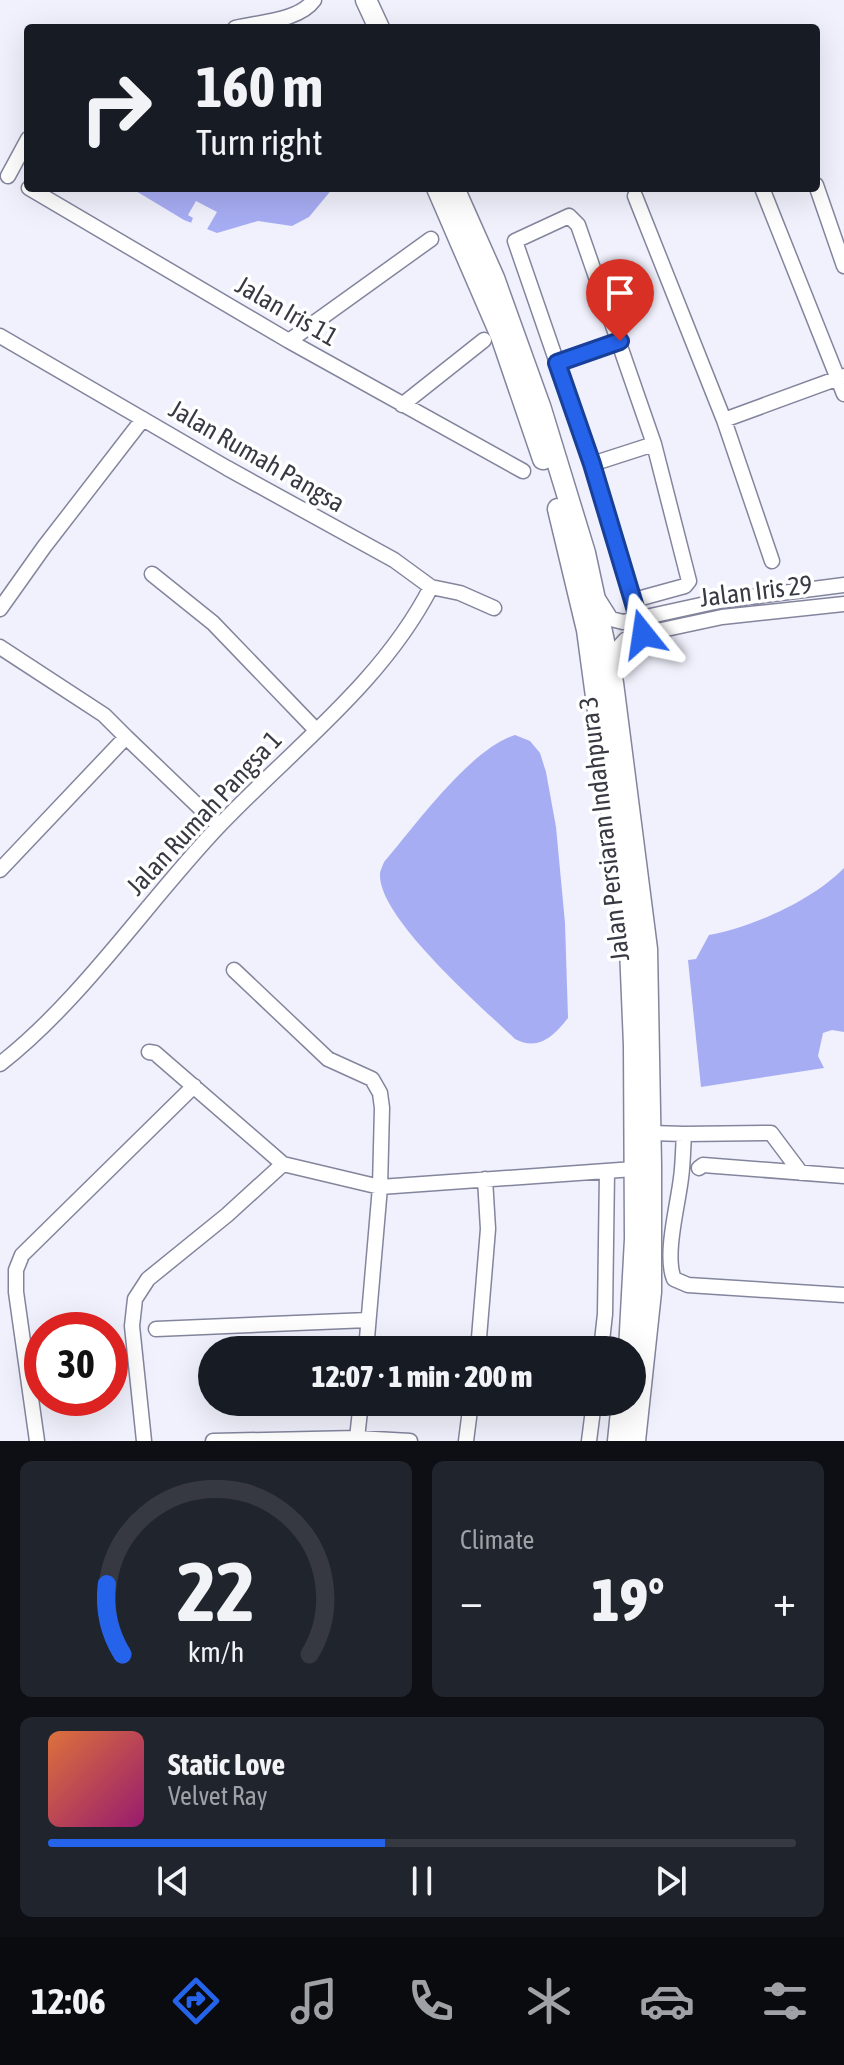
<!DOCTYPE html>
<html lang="en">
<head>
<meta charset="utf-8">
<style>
	:root { --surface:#171b24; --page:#20242c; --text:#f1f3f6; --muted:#9ea1a6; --line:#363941; --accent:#2563eb }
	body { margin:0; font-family:"Asap Condensed",sans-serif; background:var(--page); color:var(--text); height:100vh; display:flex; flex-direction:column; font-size:30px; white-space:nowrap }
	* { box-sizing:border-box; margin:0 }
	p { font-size:26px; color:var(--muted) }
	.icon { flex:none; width:44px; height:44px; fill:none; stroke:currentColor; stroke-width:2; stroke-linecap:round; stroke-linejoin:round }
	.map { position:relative; height:1441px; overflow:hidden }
	.panel { display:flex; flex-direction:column; gap:20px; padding:20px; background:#0d0f14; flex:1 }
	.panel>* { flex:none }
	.hud { position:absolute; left:24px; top:24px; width:796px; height:168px; border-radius:8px; box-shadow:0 8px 32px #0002; background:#171b24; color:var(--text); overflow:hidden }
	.speed { position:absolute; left:24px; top:1312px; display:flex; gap:16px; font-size:40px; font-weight:700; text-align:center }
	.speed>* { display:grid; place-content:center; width:104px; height:104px; border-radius:50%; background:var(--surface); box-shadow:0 8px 32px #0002; line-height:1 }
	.speed .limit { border:12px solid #d22; background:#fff; color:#111 }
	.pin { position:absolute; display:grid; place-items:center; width:68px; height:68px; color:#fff; margin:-82px -34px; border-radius:50% 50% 50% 0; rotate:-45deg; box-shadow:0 0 8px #0007 }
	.pin .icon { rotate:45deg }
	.me { position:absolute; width:88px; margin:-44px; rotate:345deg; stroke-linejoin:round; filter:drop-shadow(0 0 6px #0008) }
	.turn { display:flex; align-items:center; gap:28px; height:168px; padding:0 40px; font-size:36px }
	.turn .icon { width:104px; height:104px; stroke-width:2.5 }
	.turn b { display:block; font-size:56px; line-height:68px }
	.big { font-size:60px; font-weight:800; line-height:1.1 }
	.panel .widget { flex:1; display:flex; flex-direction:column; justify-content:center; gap:12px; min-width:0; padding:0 28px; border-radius:12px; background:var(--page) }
	.panel .dial { align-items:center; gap:0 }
	.dial svg { height:208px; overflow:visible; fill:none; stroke:var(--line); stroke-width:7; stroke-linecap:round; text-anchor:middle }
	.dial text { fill:var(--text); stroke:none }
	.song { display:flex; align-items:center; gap:24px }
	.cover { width:96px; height:96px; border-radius:12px; background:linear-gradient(135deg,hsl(20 70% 55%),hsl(320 70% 35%)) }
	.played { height:8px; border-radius:4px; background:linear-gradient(90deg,var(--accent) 45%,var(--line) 45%) }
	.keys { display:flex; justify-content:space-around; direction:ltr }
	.heat { display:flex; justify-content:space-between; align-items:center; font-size:44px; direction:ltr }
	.panel .tiles { flex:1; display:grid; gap:20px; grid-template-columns:1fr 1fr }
	.widget:last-child { grid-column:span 2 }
	.trip { position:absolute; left:198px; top:1336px; width:448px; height:80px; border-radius:40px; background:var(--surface); box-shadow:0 8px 32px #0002; font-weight:800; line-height:80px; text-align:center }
	.tab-bar { display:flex; height:128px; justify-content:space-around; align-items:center; background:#090b0e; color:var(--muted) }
	.tab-bar .icon { width:56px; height:56px }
	.tab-bar .active { color:var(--accent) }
	.tab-bar b { font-size:36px; color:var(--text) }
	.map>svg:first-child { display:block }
	.water { fill:#a7adf3 }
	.pier { fill:#f0f1fc }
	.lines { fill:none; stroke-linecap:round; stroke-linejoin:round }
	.street-casing { stroke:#83859d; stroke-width:17 }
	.secondary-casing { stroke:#83859d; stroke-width:23 }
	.street { stroke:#fff; stroke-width:14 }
	.secondary { stroke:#fff; stroke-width:20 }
	.route-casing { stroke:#184099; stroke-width:20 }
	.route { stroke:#2563eb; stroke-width:14 }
	.labels { text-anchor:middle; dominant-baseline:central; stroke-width:7; stroke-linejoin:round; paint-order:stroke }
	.street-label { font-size:26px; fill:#383943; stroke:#fff }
</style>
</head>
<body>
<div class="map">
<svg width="844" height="1441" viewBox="0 0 844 1441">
	<rect width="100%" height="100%" fill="#f0f1fc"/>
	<!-- water -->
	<path class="water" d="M131,188H333L309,217L292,226L258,221L217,233L184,220Z
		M515,735L530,741L540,753L546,772L556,827L565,923L568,1018C553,1037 538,1051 515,1039C483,1008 378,918 380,874C380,871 383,865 384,862C416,825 469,750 515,735Z
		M844,868V1032L832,1030L823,1033L818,1056L824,1068L701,1087L688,960L696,959L709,935C753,927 813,900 844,868Z"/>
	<!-- pier -->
	<path class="pier" d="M196,201L217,212L206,231L199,228L197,231L194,230L196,226L191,223L193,218L188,215Z"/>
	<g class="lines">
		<!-- street casing -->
		<g class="street-casing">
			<path id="street" d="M235,28C259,22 299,21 314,0
				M8,176L28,139
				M816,185L844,266
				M29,188L289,341L523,471
				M762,188L844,394
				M635,196L724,420L772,561
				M0,336L227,468L394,560L431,587L460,593L494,608
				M289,341L431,239
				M557,363L620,341
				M402,405L484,340
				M724,420L844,376
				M592,464L654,444
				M152,574L213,623L316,730
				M599,600L611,619L623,622L719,601L844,585
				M634,600L685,586L689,581L654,444L578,225L569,216L515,241L594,470L643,634
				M0,609L44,547L143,419
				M0,647L104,715L126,737
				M615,670L618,648L625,640L643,634L722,617L844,604
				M0,870L126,737L219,826
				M234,970L328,1059L372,1079L380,1093L382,1108L380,1187L634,1169
				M149,1052L155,1053L283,1164L380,1187L366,1350
				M0,1064C81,1001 147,902 218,827C291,750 382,683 431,587
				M651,1133L684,1134C683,1149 683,1164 681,1178C678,1205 664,1255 674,1279L688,1285L844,1295
				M684,1134L771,1133L801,1173
				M699,1168L703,1165L844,1176
				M156,1329L368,1320
				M478,1350L488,1229L485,1179
				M601,1350L605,1314L607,1171
				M357,1438L361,1402
				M37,1441L16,1292V1270L22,1255L194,1086
				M144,1441L132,1326L135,1299L148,1279L227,1215L283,1164
				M213,1441L357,1438L410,1441
				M466,1441L471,1402
				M589,1441L594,1402"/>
		</g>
		<!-- secondary casing -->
		<g class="secondary-casing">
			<path id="secondary" d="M366,0L379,28
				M437,188L501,336L543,459
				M454,188L494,278L541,409L585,553L613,683L647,949L651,1165V1292L635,1441
				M558,509L587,630L630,948L634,1045L635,1239L629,1350
				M618,1441L622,1402"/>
		</g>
		<!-- street -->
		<use href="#street" class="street"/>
		<!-- secondary -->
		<use href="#secondary" class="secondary"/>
	</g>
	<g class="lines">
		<!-- route casing -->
		<g class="route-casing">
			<path id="route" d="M620,341L557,363L592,464L643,634"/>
		</g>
		<!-- route -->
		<use href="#route" class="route"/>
	</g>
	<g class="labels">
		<!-- street labels -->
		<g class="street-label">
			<text transform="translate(287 311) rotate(30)">Jalan Iris 11</text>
			<text transform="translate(257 456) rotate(30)">Jalan Rumah Pangsa</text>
			<text transform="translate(756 591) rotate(-7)">Jalan Iris 29</text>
			<text transform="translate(204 813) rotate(-47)">Jalan Rumah Pangsa 1</text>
			<text transform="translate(604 829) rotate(-97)">Jalan Persiaran Indahpura 3</text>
		</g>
	</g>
</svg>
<div class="speed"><div class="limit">30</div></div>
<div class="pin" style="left:620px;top:341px;background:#d93025"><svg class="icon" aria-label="arrive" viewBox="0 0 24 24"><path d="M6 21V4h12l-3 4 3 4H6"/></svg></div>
<svg class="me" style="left:643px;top:634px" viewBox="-20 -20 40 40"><path d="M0-17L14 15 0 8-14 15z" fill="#2563eb" stroke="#fff" stroke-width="4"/></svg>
<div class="trip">12:07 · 1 min · 200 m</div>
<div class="hud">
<div class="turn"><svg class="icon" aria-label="right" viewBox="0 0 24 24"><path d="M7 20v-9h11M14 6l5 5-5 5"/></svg><div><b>160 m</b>Turn right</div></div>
</div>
</div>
<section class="panel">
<div class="tiles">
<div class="widget dial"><svg viewBox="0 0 100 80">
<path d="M14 69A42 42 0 1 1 86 69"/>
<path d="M14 69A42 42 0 0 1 8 42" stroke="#2563eb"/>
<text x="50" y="56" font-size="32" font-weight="700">22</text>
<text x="50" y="72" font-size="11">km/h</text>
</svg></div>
<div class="widget"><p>Climate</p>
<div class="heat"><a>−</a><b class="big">19°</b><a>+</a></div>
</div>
<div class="widget">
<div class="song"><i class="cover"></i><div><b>Static Love</b><p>Velvet Ray</p></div></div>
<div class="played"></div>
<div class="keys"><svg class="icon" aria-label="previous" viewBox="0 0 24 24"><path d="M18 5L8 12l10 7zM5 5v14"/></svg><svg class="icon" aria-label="pause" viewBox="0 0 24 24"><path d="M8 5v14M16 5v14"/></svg><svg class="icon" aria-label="next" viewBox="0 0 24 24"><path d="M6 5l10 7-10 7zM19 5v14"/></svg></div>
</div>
</div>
</section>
<nav class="tab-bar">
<b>12:06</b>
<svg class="icon active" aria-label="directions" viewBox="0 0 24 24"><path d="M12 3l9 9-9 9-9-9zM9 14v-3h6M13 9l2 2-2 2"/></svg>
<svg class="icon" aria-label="music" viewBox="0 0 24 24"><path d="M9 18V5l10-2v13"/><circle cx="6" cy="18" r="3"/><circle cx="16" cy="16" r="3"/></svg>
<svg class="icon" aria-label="phone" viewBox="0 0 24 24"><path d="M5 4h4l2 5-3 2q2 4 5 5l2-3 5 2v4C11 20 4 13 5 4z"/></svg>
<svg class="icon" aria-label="climate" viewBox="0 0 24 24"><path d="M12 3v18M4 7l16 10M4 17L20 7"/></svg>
<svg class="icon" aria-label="car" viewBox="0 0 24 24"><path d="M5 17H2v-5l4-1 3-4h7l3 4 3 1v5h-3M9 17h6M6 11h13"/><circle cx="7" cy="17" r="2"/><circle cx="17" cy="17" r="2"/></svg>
<svg class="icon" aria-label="filters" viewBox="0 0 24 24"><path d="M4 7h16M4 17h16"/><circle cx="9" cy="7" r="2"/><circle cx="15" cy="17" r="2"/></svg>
</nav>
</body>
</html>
